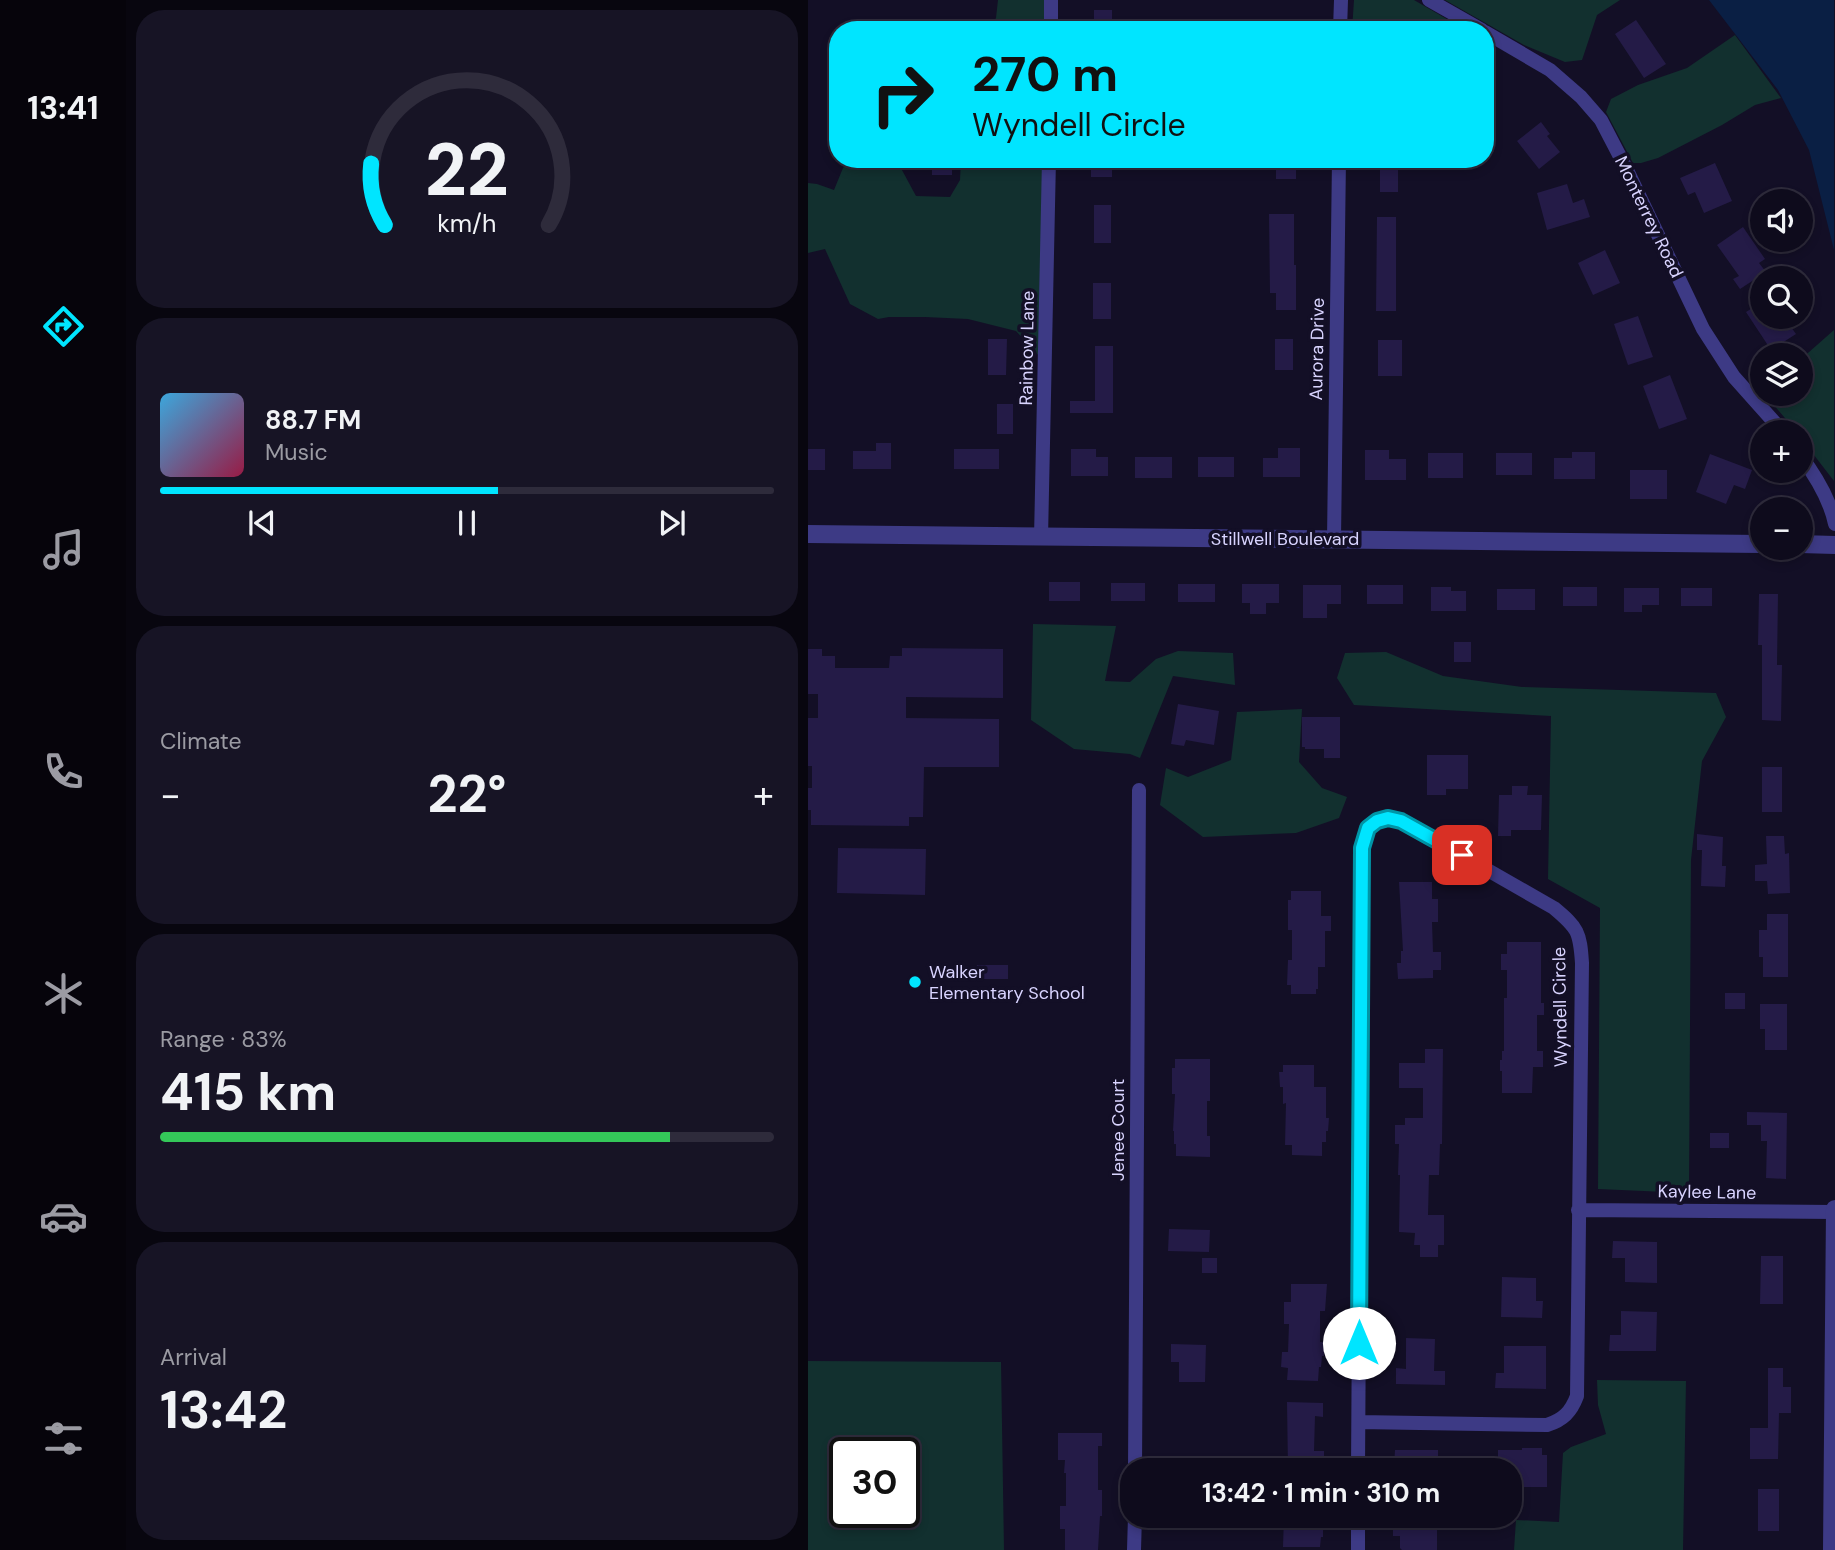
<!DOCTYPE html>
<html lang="en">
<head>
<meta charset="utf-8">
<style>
	:root { --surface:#0e0b1c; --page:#171425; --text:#f1f3f6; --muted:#9b9ba3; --line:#2e2b3b; --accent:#00e5ff }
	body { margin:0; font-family:"DM Sans",sans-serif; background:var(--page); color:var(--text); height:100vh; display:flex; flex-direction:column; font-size:26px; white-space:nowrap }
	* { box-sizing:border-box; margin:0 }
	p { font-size:23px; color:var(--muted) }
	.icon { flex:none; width:38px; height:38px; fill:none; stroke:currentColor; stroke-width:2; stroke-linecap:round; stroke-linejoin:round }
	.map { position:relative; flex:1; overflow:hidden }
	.panel { display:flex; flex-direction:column; gap:10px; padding:10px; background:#08060f; width:682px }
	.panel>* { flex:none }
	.banner { position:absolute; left:21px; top:21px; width:665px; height:147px; border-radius:28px; box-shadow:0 4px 10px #0003,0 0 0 2px var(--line); background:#00e5ff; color:#111; overflow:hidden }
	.tools { position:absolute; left:942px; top:189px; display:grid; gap:14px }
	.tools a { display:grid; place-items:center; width:63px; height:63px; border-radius:50%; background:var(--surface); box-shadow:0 4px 10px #0003,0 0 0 2px var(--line); font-size:35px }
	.speed { position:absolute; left:21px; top:1437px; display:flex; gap:14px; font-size:35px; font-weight:700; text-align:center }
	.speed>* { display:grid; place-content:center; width:91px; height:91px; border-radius:50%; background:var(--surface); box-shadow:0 4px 10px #0003,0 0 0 2px var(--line); line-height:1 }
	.speed .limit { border:4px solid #111; border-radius:10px; background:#fff; color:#111 }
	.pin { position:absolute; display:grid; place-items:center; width:60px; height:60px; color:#fff; margin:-30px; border-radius:14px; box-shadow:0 4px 10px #0006 }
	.me { position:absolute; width:77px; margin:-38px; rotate:0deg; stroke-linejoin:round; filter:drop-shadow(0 0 5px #0008) }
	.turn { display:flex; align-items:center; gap:24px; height:147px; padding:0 28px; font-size:32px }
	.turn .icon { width:91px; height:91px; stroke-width:2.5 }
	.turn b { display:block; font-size:49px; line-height:60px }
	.big { font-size:52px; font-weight:700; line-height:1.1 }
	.panel .widget { flex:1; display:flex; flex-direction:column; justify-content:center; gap:10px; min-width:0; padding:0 24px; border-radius:28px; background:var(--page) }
	.panel .dial { align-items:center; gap:0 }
	.dial svg { height:182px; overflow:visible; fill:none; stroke:var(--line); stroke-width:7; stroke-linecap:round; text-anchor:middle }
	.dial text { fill:var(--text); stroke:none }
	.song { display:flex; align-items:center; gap:21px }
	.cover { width:84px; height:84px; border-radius:10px; background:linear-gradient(135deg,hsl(200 70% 55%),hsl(340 70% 35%)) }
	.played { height:7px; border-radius:4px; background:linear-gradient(90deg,var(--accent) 55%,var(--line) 55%) }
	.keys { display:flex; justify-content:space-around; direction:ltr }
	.heat { display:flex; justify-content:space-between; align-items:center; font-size:38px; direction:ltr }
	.charge { height:10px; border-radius:5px; background:linear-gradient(90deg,#34c759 83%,var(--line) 0) }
	.trip { position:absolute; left:312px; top:1458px; width:402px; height:70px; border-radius:28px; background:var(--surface); box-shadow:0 4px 10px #0003,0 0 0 2px var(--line); font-weight:700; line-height:70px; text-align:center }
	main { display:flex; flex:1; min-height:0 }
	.tab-bar { display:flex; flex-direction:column; width:126px; justify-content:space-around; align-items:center; background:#06040b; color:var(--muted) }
	.tab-bar .icon { width:49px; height:49px }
	.tab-bar .active { color:var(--accent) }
	.tab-bar b { font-size:32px; color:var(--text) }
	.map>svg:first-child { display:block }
	.green { fill:#12302f; fill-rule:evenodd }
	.water { fill:#0a1f44 }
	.building { fill:#241b47 }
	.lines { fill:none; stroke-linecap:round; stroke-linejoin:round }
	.minor { stroke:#3d3a85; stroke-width:14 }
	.tertiary { stroke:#3d3a85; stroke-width:18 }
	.route-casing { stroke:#0095a6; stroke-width:18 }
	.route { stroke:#00e5ff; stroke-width:12 }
	.poi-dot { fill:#00e5ff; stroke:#130f26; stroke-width:2.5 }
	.labels { text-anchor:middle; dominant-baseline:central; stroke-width:7; stroke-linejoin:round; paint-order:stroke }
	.street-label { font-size:18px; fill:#d9d4ff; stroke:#130f26 }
	.poi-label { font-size:18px; fill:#d9d4ff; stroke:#130f26; text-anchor:start }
</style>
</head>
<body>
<main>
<nav class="tab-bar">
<b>13:41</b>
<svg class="icon active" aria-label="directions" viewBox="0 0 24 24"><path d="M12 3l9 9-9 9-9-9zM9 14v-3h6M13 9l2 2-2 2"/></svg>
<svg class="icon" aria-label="music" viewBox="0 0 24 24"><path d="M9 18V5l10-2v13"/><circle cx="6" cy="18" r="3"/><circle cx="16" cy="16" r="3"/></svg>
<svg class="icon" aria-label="phone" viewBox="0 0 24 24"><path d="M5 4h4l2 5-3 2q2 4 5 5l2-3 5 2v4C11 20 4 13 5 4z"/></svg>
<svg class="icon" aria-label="climate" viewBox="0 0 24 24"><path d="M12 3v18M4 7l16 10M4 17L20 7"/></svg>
<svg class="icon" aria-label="car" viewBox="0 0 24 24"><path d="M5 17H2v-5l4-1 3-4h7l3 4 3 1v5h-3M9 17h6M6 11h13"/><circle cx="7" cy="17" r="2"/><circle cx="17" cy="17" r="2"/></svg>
<svg class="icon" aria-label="filters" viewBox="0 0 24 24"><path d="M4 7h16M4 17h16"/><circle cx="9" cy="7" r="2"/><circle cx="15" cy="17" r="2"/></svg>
</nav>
<section class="panel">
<div class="widget dial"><svg viewBox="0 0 100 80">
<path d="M14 69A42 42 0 1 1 86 69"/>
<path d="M14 69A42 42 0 0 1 8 42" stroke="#00e5ff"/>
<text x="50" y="56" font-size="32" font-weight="700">22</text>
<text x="50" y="72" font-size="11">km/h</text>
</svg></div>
<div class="widget">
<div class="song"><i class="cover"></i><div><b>88.7 FM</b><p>Music</p></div></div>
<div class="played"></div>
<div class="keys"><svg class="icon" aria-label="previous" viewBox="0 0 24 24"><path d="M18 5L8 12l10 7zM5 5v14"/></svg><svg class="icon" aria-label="pause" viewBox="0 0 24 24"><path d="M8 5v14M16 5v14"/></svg><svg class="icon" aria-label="next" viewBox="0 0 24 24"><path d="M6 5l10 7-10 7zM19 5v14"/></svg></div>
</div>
<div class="widget"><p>Climate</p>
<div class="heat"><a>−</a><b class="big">22°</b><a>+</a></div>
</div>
<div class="widget"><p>Range · 83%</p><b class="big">415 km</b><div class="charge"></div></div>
<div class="widget"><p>Arrival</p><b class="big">13:42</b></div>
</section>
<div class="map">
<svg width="1027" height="1550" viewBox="0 0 1027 1550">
	<rect width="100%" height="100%" fill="#130f26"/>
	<!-- green -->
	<path class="green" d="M190,0H236V30H181L188,18Z
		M546,0H606L656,29L544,30Z
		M637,0H812L789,15L774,60L757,62L716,45Z
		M927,35L973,98L947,105L914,125L850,158L833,163H825L798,112L803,99L830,85L879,68Z
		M43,159H88L108,196L142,197L152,180L153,159H235L231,356L208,331L160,319L117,317H81L70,319L42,304L17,249L0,253V183L9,184L26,190L35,168Z
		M1026,330V481L992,437V432H989L957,395L958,394H992V360Z
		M225,624L308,626L297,681L322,682L348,659L370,651L425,653L427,685L365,676L332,758L322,754L266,749L223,720Z
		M578,652L635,676L714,687L908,693L918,717L894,761L883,860L881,1193L790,1189L792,908L740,879L743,716L546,705L529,678L537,653Z
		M494,709L491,762L514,788L539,797L531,818L488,833L395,837L352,805L358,768L380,777L423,760L429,712Z
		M0,1361L193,1362L196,1550H0ZM37,1452H96V1512H37Z
		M789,1380L878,1381L875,1550H706L708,1520L751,1522L755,1453L763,1447L798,1434L790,1405Z"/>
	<!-- water -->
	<path class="water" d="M901,0H1026V250L1001,150L970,90Z"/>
	<!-- building -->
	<path class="building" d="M286,10H304V30H286Z
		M828,20L858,64L836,78L807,34Z
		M733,122L742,134L739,136L752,152L731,169L709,141Z
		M124,159H144V175H124Z
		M283,159H304V177H283Z
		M468,159H488V179H468Z
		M572,159H590V192H572Z
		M907,163L924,201L896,213L887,192L880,195L872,178Z
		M759,184L765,203L776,199L782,217L739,230L729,193Z
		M286,205H303V243H286Z
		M461,214H486V265H488V310H468V293H462Z
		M569,217H588V311H568Z
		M935,227L957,259L951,263L958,272L932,289L925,279L931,276L909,245Z
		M797,250L812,283L785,295L770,263Z
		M285,283H303V319H285Z
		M954,302V317H976L988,334L963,350L938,312Z
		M830,316L845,357L820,365L806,324Z
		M180,339H199L198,375H180Z
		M467,339H485V370H467Z
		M570,340H594V376H570Z
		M287,346H305V413H262V401H287Z
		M862,375L879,419L851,429L835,386Z
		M189,404H205V434H189Z
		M68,443H83V469H45V451H68Z
		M470,448H492V477H455V458H470Z
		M0,449H17V470H0Z
		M146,449H191V469H146Z
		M263,449H288V457H300V476H263Z
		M557,450H581V459H598V480H557Z
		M764,452H787V479H746V458H764Z
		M620,453H655V478H620Z
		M688,453H724V475H688Z
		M902,454L944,470L937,489L926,485L918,504L888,492Z
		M327,457H364V478H327Z
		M390,457H426V477H390Z
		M822,470H859V499H822Z
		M241,582H272V601H241Z
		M303,583H337V601H303Z
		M370,584H407V602H370Z
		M434,584H471V603H458V614H442V603H434Z
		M495,585H533V604H519V618H495Z
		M559,585H595V604H559Z
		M623,587H643V591H658V611H623Z
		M755,587H789V606H755Z
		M816,588H851V605H834V612H816Z
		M873,588H904V606H873Z
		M689,589H727V610H689Z
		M951,594H970L969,665H974L973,721L954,720V645H950Z
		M646,642H663V662H646Z
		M94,648L195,649V698L98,697V718L191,719V767H116L115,817H101V826L3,825V810H0V788H4V766H0V718H10V694H0V649H14V656H27V668H81L82,656H94Z
		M370,704L411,711L406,745L378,740L376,746L363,744Z
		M494,717H532V758H516V749H497V747H494Z
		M619,755H660V789H638V795H619Z
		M954,767H974V812H954Z
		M704,786H720L719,795H734L733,830H703V836H690L691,795H704Z
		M889,834L915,837L914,866H918L917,887L893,886L894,850H889Z
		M958,836H976L977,854L981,853L982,893L960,894L959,881H947V865L959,864Z
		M30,848L118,849L117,895L29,893Z
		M591,882H624V899H630V922H624L625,952H633V970H625V978L590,979L589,963H593V951H595Z
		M483,891H513V916H523V931H517V967H510V989H508V994H483V985H479L480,960H484V930H480V900H483Z
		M959,914H980V977H955V957H951V930H959Z
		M699,942H733V1003H736V1015H729V1051H735V1067H725L724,1093H694V1071H692V1060H694V1051H696V998H699V970H693V954H699Z
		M169,965H200V979H169Z
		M917,993H937V1009H917Z
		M952,1004H979V1050H957V1029H952Z
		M617,1049H635L634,1144H632L631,1175H621L620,1215H636V1245H630V1257H612V1245H606L607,1233L591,1232L592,1175H590L591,1144H587V1125H597V1118H615V1088H591V1063H617Z
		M367,1059H402V1101H399V1136H402V1157L368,1156V1144H366V1131H365L367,1094H364V1068H367Z
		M475,1065H506V1087H518V1118H521L520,1131H518V1142H514V1156L484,1155V1145H477L478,1103L475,1104V1087H472L471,1072H475Z
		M939,1112L979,1113L978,1179L958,1178L959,1141H953V1125H939Z
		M902,1133H921V1148H902Z
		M361,1229L402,1230L401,1252L360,1251Z
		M805,1241L849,1242V1283L817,1282V1258H804Z
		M953,1256H975V1304H952Z
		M394,1258H409V1273H394Z
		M694,1277L728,1278V1301H735L734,1318L693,1317Z
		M483,1284H519L517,1311H512V1342H516V1356H514L513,1367H511L510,1381L479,1380L480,1368L473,1367L474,1352H480L481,1324H476V1302H483Z
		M813,1311L849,1312L848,1351H801L802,1335H813Z
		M598,1338L627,1339L626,1371H637V1385L588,1384V1368L598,1369Z
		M363,1344L398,1345L397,1382H371V1362H363Z
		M696,1346H738V1389L687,1388L688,1373H696Z
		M960,1368H975V1387H983V1413H971L970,1459H942V1428H960Z
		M479,1402L515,1403V1417L507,1416L506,1451H516V1470H480Z
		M250,1433H294V1446H290V1490H294V1516H292L290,1550H257V1529H252V1506H258V1473H256L257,1460H250Z
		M714,1448H734V1455H739V1487H702V1470H690V1450H714Z
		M587,1450H630V1470H600V1467H586Z
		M950,1489H971V1531H950Z
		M476,1516H515V1537H513L512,1547H475Z
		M585,1520L629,1521V1550H594L592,1548V1536H585Z"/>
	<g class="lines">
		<!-- minor -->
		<path class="minor" d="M621,0L674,30
			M243,30V0
			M532,30L533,0
			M677,32L742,70L773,97L793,120L819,170L895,329L926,377L975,432
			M992,455C1007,475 1022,499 1027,524
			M233,538L241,159
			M526,539L531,159
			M770,1210L1026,1212
			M327,1470L331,790
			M550,1470L554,848C556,842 557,832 561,827C574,811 593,821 608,829L746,908C770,928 772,932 774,963L769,1396C763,1412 755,1420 739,1425L551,1422
			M326,1550L327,1516
			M550,1550V1516"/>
		<!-- tertiary -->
		<path class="tertiary" d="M0,534L954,544
			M992,544L1027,545
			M1024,1550L1027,1209"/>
	</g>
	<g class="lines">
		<!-- route casing -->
		<g class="route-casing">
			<path id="route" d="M551,1343L554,848L560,828L569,821L580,818L593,821L654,855"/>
		</g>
		<!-- route -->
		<use href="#route" class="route"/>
	</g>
	<!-- markers -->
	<circle class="poi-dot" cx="107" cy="982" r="7"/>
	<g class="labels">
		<!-- street labels -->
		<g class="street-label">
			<text transform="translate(841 217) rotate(64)">Monterrey Road</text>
			<text transform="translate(219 348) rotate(-89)">Rainbow Lane</text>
			<text transform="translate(509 349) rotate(-89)">Aurora Drive</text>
			<text x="477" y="539">Stillwell Boulevard</text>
			<text transform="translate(752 1007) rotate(-91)">Wyndell Circle</text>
			<text transform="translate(310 1130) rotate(-90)">Jenee Court</text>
			<text transform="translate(899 1192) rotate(1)">Kaylee Lane</text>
		</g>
		<!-- poi labels -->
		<g class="poi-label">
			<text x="121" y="972">Walker<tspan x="121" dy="21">Elementary School</tspan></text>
		</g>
	</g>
</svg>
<div class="tools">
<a><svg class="icon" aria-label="sound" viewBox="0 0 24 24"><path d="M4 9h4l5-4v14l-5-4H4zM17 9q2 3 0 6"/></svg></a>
<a><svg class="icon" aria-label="search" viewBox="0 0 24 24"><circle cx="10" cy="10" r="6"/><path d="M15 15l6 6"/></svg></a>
<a><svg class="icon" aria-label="layers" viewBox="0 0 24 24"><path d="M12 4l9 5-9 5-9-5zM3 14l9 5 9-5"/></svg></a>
<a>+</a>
<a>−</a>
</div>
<div class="speed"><div class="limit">30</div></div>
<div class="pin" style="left:654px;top:855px;background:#d93025"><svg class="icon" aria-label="arrive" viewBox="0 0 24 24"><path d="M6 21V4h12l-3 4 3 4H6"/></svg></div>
<svg class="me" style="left:551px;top:1343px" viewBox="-20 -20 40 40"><circle r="19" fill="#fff"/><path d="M0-13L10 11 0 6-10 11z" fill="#00e5ff"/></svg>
<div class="trip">13:42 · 1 min · 310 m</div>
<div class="banner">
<div class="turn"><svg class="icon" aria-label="right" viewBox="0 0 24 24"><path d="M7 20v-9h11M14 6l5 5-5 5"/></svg><div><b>270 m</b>Wyndell Circle</div></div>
</div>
</div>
</main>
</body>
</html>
